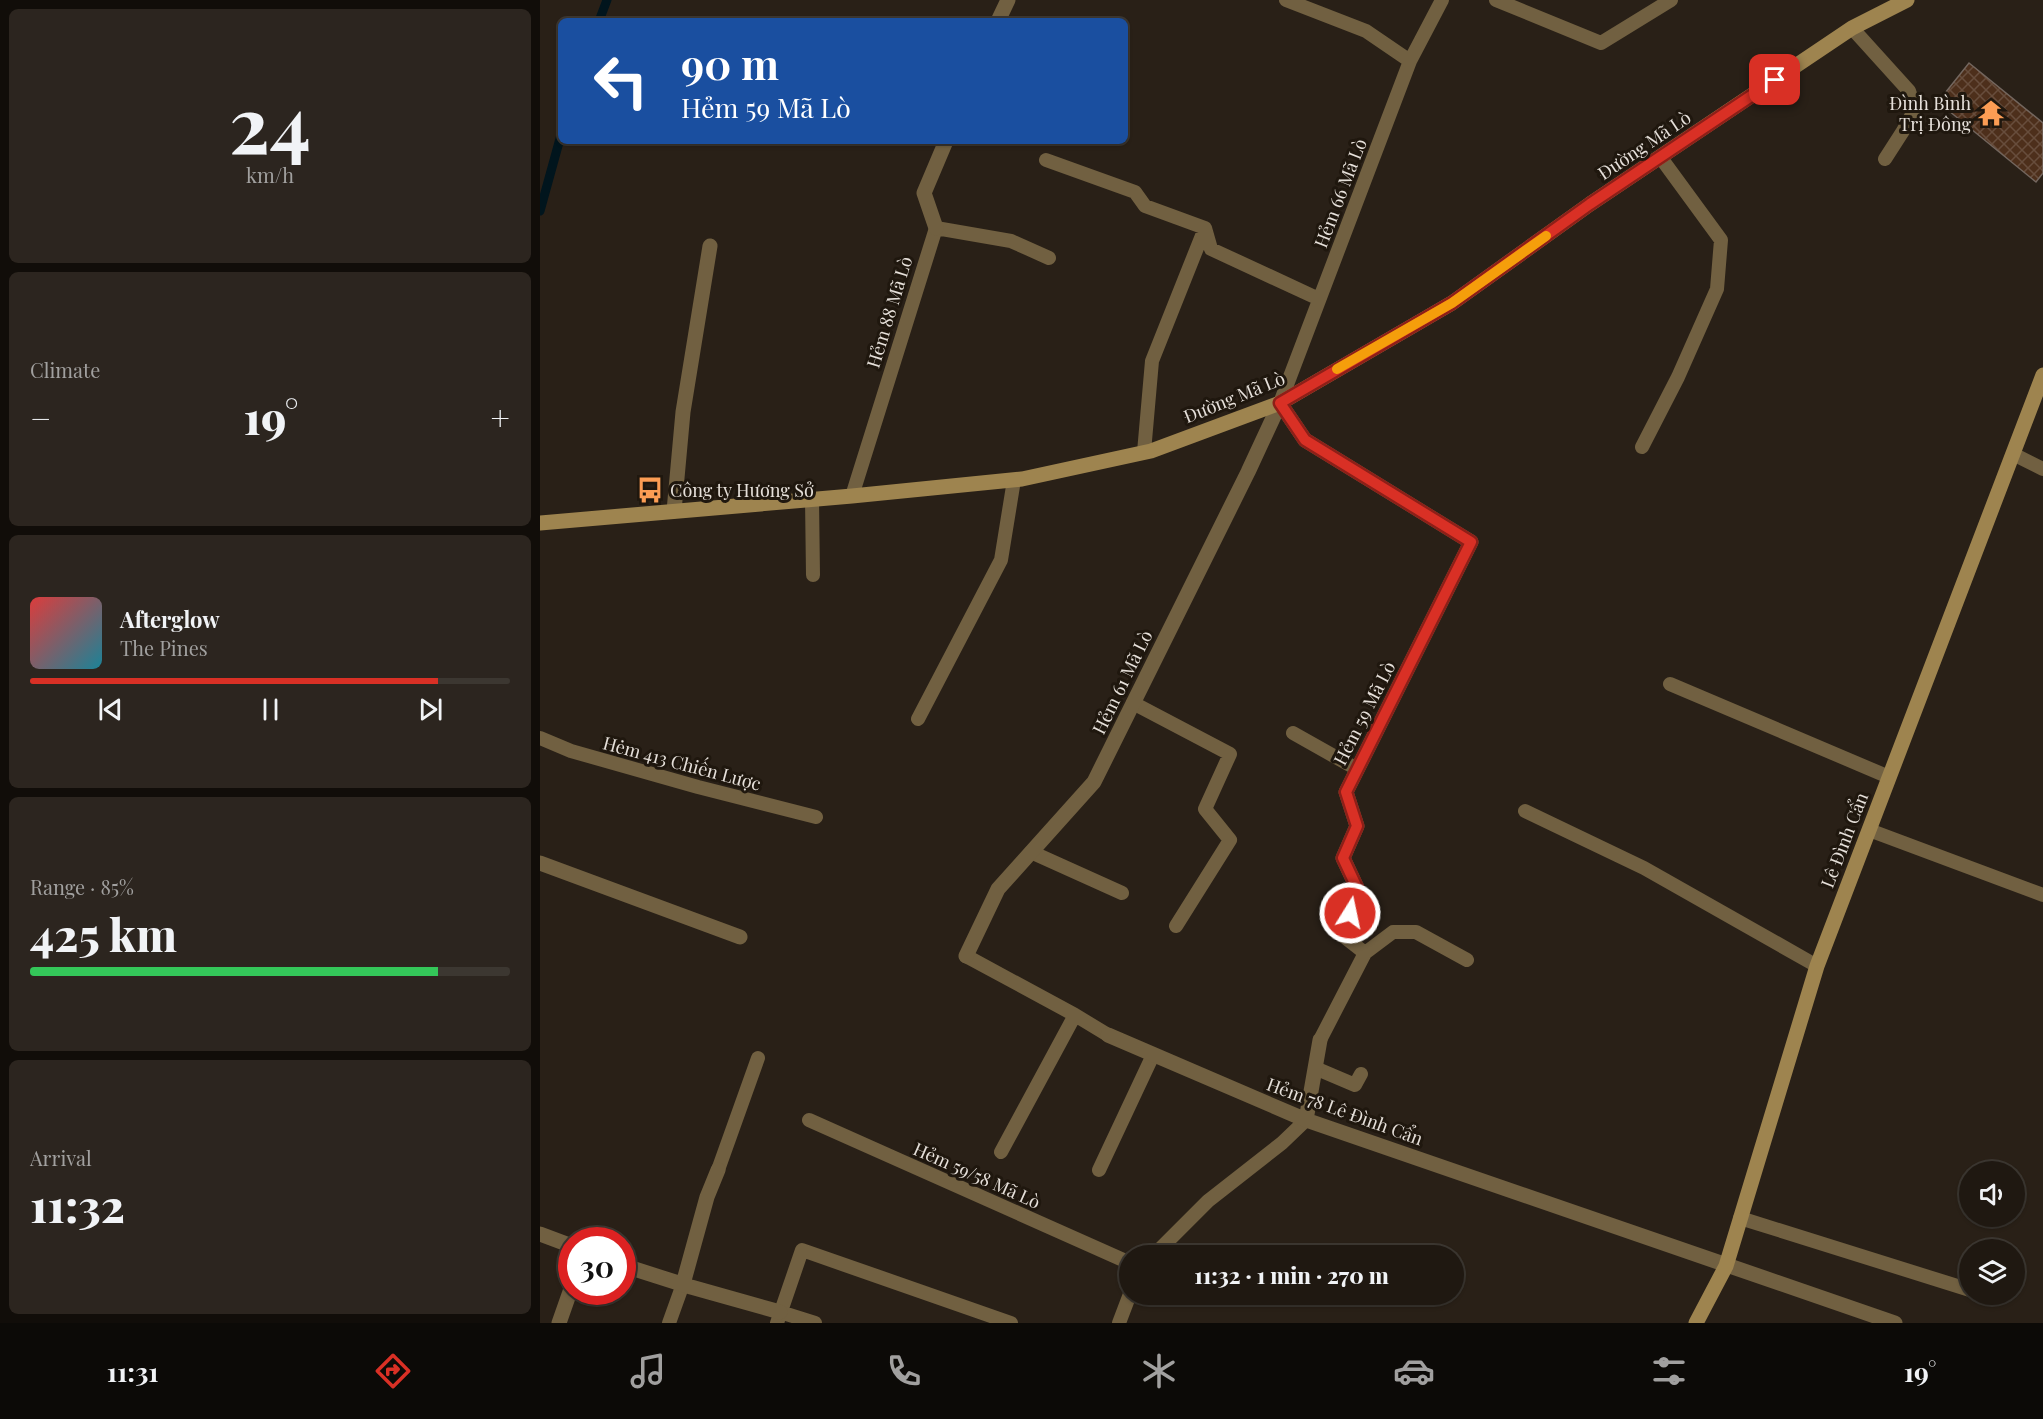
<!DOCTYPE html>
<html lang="en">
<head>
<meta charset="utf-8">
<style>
	:root { --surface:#1f1811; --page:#2c251f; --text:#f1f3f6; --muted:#a1a09f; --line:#3c3731; --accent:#d93025 }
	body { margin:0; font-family:"Playfair Display",serif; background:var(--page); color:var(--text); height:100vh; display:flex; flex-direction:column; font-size:22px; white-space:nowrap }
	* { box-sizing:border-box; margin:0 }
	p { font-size:20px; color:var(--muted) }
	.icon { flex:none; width:33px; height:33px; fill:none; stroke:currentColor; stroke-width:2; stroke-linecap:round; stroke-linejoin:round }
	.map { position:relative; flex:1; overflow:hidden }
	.side { display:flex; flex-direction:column; gap:9px; padding:9px; background:#110d09; width:540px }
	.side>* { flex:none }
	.hud { position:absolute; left:18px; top:18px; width:570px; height:126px; border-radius:9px; box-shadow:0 2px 4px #0004,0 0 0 2px var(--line); background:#1a4fa0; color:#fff; overflow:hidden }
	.buttons { position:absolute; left:1419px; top:1161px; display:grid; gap:12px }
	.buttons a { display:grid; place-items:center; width:66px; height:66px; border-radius:50%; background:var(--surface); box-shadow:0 2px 4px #0004,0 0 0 2px var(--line); font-size:30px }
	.speed { position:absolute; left:18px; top:1227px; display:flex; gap:12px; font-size:30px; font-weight:700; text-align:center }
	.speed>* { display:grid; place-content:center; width:78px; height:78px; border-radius:50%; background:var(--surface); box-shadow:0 2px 4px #0004,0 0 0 2px var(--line); line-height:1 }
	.speed .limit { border:9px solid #d22; background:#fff; color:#111 }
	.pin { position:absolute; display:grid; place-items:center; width:51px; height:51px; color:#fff; margin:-26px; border-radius:12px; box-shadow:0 3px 9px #0006 }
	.me { position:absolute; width:66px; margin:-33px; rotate:10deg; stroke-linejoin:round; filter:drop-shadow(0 0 4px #0008) }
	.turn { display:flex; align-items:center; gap:21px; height:126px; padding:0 24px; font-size:27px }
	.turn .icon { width:78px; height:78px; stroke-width:2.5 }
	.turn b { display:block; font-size:42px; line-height:51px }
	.big { font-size:45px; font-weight:800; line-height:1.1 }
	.side .card { flex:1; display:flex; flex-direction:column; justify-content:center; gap:9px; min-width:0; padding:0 21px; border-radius:9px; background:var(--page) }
	.side .dial { align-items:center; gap:0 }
	.dial b { font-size:78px; line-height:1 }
	.song { display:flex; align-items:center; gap:18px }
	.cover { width:72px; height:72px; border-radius:9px; background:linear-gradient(135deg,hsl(0 70% 55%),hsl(190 70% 35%)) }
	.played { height:6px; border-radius:3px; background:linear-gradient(90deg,var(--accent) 85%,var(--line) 85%) }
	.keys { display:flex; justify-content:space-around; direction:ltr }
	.heat { display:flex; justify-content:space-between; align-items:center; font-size:33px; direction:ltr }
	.charge { height:9px; border-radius:4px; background:linear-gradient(90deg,#34c759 85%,var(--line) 0) }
	.trip { position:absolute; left:579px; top:1245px; width:345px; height:60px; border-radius:30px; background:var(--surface); box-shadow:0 2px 4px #0004,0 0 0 2px var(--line); font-weight:800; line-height:60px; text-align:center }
	.tab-bar { display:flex; height:96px; justify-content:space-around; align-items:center; background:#0c0a07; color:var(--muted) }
	.tab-bar .icon { width:42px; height:42px }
	.tab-bar .on { color:var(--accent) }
	.tab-bar b { font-size:27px; color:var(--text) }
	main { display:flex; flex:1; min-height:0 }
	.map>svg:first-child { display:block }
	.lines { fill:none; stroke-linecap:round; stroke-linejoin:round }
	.stream { stroke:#01151d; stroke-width:9 }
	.building { fill:url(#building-cross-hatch); stroke:#73665e; stroke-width:1.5 }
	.lane { stroke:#716041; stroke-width:14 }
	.street { stroke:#716041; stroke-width:15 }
	.secondary { stroke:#9e844f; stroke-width:15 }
	.route-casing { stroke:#8d1f18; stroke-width:15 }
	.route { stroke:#d93025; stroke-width:10 }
	.slow { stroke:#f59e0b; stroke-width:10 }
	.labels { text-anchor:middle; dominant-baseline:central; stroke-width:6; stroke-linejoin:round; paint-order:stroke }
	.poi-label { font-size:18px; fill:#e6e0da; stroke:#1f170e; text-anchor:end }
	.street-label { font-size:18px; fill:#e6e0da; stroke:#1f170e }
</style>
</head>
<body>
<main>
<section class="side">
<div class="card dial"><b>24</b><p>km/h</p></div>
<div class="card"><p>Climate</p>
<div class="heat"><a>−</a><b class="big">19°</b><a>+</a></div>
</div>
<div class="card">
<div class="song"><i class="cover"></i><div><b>Afterglow</b><p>The Pines</p></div></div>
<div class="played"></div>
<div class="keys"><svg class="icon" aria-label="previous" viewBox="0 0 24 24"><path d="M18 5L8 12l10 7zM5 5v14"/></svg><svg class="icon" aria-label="pause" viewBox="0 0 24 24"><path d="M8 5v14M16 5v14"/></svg><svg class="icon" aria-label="next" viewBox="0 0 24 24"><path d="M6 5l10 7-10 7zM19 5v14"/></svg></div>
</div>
<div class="card"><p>Range · 85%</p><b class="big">425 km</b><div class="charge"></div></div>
<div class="card"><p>Arrival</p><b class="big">11:32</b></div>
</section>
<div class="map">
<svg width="1503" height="1323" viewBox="0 0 1503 1323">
	<defs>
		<pattern id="building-cross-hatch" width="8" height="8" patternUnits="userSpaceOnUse" patternTransform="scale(1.5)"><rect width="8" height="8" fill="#4d2f1b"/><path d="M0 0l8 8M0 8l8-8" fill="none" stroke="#674d3c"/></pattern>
	</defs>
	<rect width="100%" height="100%" fill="#292017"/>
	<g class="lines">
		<!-- stream -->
		<path class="stream" d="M59,21L67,0
			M0,211L21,135"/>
	</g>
	<!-- building -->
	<path class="building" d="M1429,63L1503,123V173L1496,182L1398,102Z"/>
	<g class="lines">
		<!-- lane -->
		<path class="lane" d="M746,0L826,31L870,61
			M956,0L1061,43L1131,0
			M1312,28L1369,91L1375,109L1363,131L1345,159
			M506,160L595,192L605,206L665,228L671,249L779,299
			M740,403L870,61L902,0
			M1102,447L1138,377L1177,289L1181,240L1121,158
			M604,452L612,361L665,228
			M1473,454L1503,469
			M312,496L396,228L471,241L509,258
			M272,499L273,575
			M1130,684L1349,777
			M593,703L690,754L665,809L690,840L636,926
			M378,719L461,560L474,480
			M753,733L817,769
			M0,738L31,751L158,787L276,817
			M985,811L1104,868L1277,966
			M1329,830L1503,895
			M491,852L582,893
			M825,953L853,932H876L927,960
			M426,956L535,1015L568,1035
			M780,1040L825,953L802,935L810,913
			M775,1068L815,1085L821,1074
			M269,1120L590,1263
			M461,1152L535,1015
			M178,1170L218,1058
			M559,1170L613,1055
			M1200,1218L1430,1290
			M613,1256L668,1201L742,1143L766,1120
			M240,1312L275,1323
			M129,1323L143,1284
			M237,1323L262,1250L471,1323
			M579,1323L590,1294"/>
		<!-- street -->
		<path class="street" d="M458,21L468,0
			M396,228L384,193L406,141
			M740,403L765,440L931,542L806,792L817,826L803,858L818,890L810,913
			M134,511L143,412L170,246
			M0,863L200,937
			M426,956L458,889L554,782L708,472L740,403
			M568,1035L766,1120L1355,1323
			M766,1120L780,1040
			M0,1234L32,1246
			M82,1265L151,1287L240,1312
			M143,1284L167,1197L178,1170
			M19,1323L32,1286"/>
		<!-- secondary -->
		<path class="secondary" d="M0,523L312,496L482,479L611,451L740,403L912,303L1050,204L1312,28L1367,0
			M1156,1323L1186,1266L1277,966L1503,375"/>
	</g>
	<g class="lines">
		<!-- route casing -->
		<g class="route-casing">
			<path id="route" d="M810,913L818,890L803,858L817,826L806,792L931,542L765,440L740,403L912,303L1050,204L1235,80"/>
		</g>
		<!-- route -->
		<use href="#route" class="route"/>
		<!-- slow -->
		<path class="slow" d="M797,369L912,303L1006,236"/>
	</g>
	<!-- icons -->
	<defs>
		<g id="temple-bare" transform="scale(2.07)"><path d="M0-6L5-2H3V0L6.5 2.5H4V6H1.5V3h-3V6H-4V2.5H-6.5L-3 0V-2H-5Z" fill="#fc9d54" stroke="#1f170e" stroke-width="2.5" paint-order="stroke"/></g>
		<g id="bus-bare" transform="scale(2.07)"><path d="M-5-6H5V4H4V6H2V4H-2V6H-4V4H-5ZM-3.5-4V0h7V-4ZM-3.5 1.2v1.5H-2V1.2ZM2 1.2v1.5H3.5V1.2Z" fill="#fc9d54" stroke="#1f170e" stroke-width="2.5" paint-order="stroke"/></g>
	</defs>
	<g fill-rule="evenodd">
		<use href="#temple-bare" x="1451" y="113"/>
		<use href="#bus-bare" x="110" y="490"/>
	</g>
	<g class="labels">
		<!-- poi labels -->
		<g class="poi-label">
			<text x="1431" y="103">Đình Bình<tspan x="1431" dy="21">Trị Đông</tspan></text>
			<text x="130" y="490" text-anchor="start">Công ty Hương Sở</text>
		</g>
		<!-- street labels -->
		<g class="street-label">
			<text transform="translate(1104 145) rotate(-34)">Đường Mã Lò</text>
			<text transform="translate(800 193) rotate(-69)">Hẻm 66 Mã Lò</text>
			<text transform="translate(349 312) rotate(-73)">Hẻm 88 Mã Lò</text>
			<text transform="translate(694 397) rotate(-22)">Đường Mã Lò</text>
			<text transform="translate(582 682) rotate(-64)">Hẻm 61 Mã Lò</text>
			<text transform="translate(824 713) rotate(-63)">Hẻm 59 Mã Lò</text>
			<text transform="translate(142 763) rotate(15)">Hėm 413 Chiến Lược</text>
			<text transform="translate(1304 840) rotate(-69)">Lê Đình Cẩn</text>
			<text transform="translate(805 1111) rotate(20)">Hẻm 78 Lê Đình Cẩn</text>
			<text transform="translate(437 1175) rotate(24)">Hẻm 59/58 Mã Lò</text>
		</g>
	</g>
</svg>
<div class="buttons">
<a><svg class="icon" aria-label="sound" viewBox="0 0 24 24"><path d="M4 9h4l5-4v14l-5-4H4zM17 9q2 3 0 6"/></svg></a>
<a><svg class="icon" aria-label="layers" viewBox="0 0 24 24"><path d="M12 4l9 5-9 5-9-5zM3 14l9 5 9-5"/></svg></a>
</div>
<div class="speed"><div class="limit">30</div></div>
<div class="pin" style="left:1235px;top:80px;background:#d93025"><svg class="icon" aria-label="arrive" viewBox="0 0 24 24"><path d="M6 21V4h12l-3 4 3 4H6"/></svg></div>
<svg class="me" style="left:810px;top:913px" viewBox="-20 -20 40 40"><circle r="17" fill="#d93025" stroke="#fff" stroke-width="3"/><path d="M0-11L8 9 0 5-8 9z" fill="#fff"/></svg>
<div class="trip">11:32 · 1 min · 270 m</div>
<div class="hud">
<div class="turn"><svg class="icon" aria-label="left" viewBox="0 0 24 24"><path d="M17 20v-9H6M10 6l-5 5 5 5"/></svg><div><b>90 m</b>Hẻm 59 Mã Lò</div></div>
</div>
</div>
</main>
<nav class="tab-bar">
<b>11:31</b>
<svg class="icon on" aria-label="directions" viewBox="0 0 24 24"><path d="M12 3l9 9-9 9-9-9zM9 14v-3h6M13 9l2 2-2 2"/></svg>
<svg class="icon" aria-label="music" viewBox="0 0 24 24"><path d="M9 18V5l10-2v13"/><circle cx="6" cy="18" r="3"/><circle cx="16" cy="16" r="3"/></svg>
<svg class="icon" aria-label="phone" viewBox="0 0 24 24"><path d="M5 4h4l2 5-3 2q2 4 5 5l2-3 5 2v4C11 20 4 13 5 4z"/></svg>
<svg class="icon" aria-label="climate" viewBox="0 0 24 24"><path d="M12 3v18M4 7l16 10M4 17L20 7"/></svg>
<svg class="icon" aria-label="car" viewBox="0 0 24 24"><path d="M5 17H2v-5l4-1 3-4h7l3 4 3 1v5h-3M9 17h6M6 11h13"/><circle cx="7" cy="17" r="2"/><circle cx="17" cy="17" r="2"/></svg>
<svg class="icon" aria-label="filters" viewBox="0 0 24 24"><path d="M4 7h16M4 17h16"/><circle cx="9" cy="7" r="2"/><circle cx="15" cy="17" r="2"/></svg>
<b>19°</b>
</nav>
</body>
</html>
